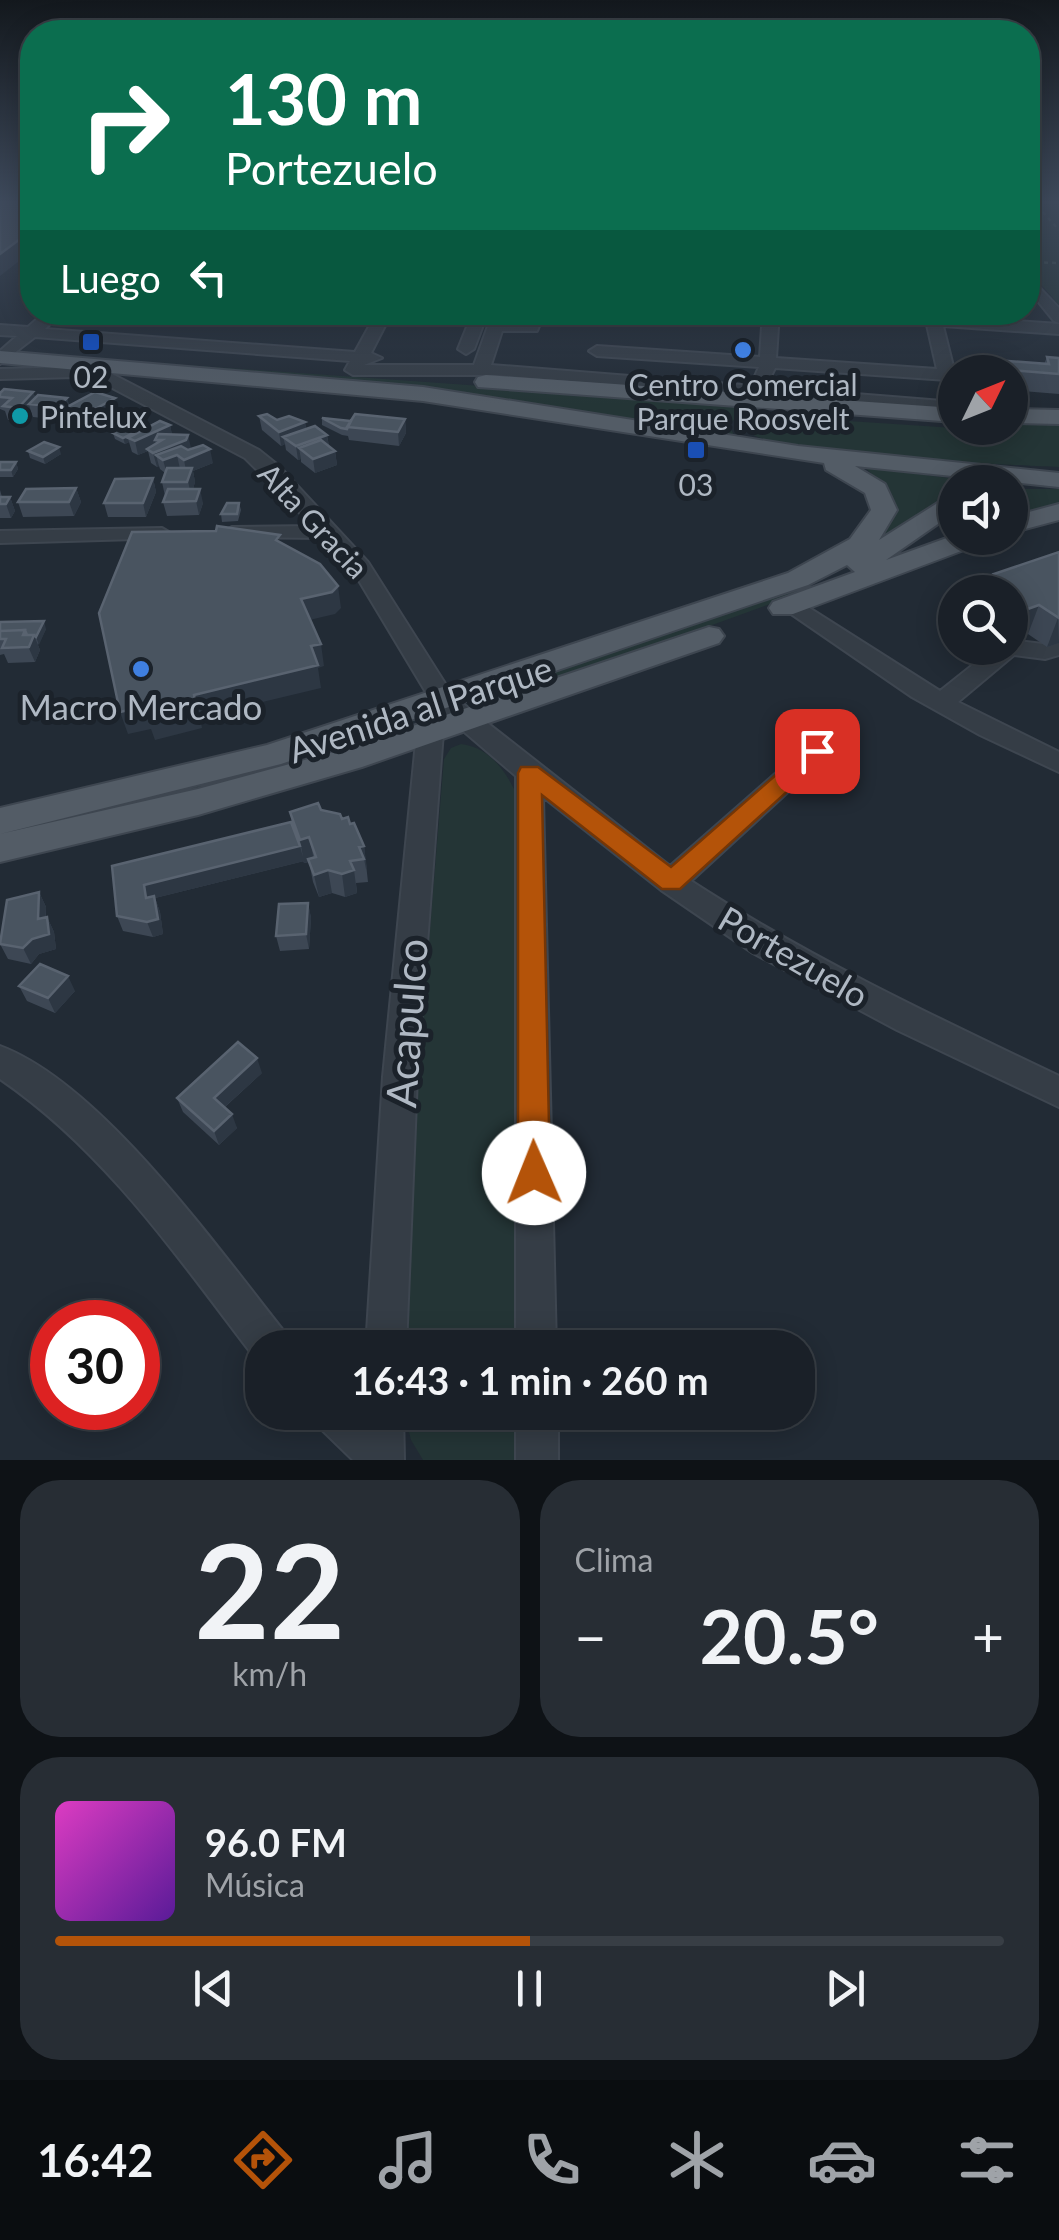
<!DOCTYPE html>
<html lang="es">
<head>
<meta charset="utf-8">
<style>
	:root { --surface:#1a2028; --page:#272d34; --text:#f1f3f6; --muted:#9fa3a8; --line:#383e45; --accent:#b45309 }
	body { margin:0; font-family:Lato,sans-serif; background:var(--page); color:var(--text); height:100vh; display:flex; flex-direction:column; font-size:38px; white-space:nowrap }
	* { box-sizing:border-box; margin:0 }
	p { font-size:32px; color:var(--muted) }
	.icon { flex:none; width:55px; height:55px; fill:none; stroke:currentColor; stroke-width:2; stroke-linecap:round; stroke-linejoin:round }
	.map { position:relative; height:1460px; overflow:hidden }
	.sheet { display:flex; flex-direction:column; gap:20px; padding:20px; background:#0e1216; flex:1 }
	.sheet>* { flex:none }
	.hud { position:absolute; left:20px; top:20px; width:1020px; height:305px; border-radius:40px; box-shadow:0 5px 25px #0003,0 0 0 2px var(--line); background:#0b6e4f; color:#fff; overflow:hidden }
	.needle { width:65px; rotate:47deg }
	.buttons { position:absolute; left:938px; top:355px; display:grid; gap:20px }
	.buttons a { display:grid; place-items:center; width:90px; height:90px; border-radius:50%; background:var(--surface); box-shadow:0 5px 25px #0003,0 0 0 2px var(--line); font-size:50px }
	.speed { position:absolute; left:30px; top:1300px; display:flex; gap:20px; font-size:50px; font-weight:700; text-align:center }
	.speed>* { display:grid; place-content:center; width:130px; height:130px; border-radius:50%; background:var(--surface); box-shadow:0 5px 25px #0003,0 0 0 2px var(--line); line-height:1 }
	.speed .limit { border:15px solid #d22; background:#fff; color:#111 }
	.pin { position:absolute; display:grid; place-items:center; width:85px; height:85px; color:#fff; margin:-42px; border-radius:20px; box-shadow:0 5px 15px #0006 }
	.me { position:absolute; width:110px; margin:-55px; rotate:359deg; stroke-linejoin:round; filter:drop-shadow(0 0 8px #0008) }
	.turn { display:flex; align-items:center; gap:35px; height:210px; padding:0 40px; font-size:45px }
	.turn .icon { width:130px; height:130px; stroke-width:2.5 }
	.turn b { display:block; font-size:70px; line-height:85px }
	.then { display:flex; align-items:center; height:95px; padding:0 40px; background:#0003; gap:20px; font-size:38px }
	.big { font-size:75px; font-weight:700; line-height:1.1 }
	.sheet .tile { flex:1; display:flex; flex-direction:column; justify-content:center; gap:15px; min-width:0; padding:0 35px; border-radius:40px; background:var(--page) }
	.sheet .dial { align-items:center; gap:0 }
	.dial b { font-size:130px; line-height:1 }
	.song { display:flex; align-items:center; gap:30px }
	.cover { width:120px; height:120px; border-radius:15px; background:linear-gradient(135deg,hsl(310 70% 55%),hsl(270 70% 35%)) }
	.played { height:10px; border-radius:5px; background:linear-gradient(90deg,var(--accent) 50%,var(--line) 50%) }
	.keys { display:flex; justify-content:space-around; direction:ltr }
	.heat { display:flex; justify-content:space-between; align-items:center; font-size:55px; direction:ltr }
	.sheet .tiles { flex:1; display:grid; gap:20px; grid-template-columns:1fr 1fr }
	.tile:last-child { grid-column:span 2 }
	.trip { position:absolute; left:245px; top:1330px; width:570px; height:100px; border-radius:40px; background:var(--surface); box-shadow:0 5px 25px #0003,0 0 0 2px var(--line); font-weight:700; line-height:100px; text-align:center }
	.menu { display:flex; height:160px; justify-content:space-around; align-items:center; background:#0a0d10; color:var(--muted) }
	.menu .icon { width:70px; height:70px }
	.menu .on { color:var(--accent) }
	.menu b { font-size:45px; color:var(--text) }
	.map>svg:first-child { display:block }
	.green { fill:#243536 }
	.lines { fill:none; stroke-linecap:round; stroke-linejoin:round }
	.minor-casing { stroke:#3e4650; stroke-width:4 }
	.major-casing { stroke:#3e4650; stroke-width:4 }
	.path { stroke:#3c4e4f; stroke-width:2.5; stroke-dasharray:4 4; stroke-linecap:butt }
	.minor { fill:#353d46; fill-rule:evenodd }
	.major { fill:#535c66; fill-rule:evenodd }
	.wall { fill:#3d4754 }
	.shaded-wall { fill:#2d3743 }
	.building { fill:#495460; stroke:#596370; stroke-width:2.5 }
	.route { fill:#b45309; stroke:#753606; stroke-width:2.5 }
	.transit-dot { fill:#1a4fb4; stroke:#1b222a; stroke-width:4 }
	.shop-dot { fill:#3f7fe0; stroke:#1b222a; stroke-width:4 }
	.culture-dot { fill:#0f9aa8; stroke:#1b222a; stroke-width:4 }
	.labels { text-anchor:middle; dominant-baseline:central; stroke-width:10; stroke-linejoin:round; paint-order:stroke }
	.far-poi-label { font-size:30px; fill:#afb8c3; stroke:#1b222a }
	.far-street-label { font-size:30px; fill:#afb8c3; stroke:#1b222a }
	.poi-label { font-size:35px; fill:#afb8c3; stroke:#1b222a }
	.street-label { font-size:35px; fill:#afb8c3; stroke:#1b222a }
	.near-street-label { font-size:42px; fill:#afb8c3; stroke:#1b222a }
</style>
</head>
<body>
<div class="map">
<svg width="1059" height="1460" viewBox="0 0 1059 1460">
	<rect width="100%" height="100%" fill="#222b35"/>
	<!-- green -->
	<path class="green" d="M1028,200H1059V305L1028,269Z
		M31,354L722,403L743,410L729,425L735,437L565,409Z
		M772,416L955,428L1059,423V467C1011,465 773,455 749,432L750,423Z
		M866,468L974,481L955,482V492L870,551L781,600L574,675L482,697L799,587L879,540C909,504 887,491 866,468Z
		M1010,489H1059V506L1010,519Z
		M420,718L342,753L0,841V830L274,764Z
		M461,744C487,747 503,767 514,789L522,1347L406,1348L408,1195L444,759L451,748Z
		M404,1412L521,1413L519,1460H423L411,1440Z"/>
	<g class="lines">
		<!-- minor casing -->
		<g class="minor-casing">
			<path id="minor" d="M1028,276L1059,308V323L1054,321L1028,289Z
				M45,312H62L45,329L355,352L377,312H392L371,353L382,358L364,365H474L493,312H508L505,322L525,323L530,312H545L537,331H502L491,365L955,402V412L496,375H353L345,370L350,361L35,337L0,364V351L17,336L0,335V325L28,327Z
				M473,312H488L474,349L466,354L458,349Z
				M763,312H779L776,358L937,369L927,325L812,317L805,312H886L1059,324V334L943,326L955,374L947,380L775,368L769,380L763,381L755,376L759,367L597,356L589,351L597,346L760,357Z
				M75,367L112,374L259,450L279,466L368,562L453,696L670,866L808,745H826L830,751L826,757L691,881C808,957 933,1016 1059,1076V1107L897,1030L753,953L661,890L543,797L556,1348H516V776L448,718L443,732L417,1077L406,1348H366L383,1077L417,732L433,704L352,569L324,538L225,537L222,533L232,527L313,526L245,458L101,382L75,377L0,379V369Z
				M162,528L172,534L169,538L0,543V531Z
				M792,597L940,691L994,648H1010V640L1043,644L1059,640V655L1045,659L1014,655L958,702L1059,752V772L980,735L912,697L784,609L781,604Z
				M0,1046C102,1084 218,1249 286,1334L292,1348H262V1364L258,1362C180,1261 107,1152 0,1079Z
				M312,1412H403L404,1460H353L318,1426Z
				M516,1412H558V1460H516Z"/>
		</g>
		<!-- major casing -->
		<g class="major-casing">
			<path id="major" d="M0,351L423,387L798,446L1059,473V487L855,466L885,484L897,510L879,540L955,492V512L886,560L955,535L984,538L980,544L793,614H773L769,608L773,602L855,572L847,565L808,585L281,764L0,834V808L267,745L788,573L850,539L871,510L865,493L826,470L824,463L423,401L0,363Z
				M486,375L955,408V422L478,387L475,382L478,377Z
				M1010,409L1059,410V424L1010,423Z
				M1059,504V520L1010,533V517Z
				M709,627L719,629L724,636L719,643L362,767L198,815L0,862V834L198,789L341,750Z"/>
		</g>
		<!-- path -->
		<path class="path" d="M1032,200L1059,230
			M1028,262L1059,263"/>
		<!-- minor -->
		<use href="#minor" class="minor"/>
		<!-- major -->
		<use href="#major" class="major"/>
	</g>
	<!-- wall -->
	<path class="wall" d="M1047,357L1059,358V394L1010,390V372H966L970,358L1044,364Z
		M33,392L35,397L67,398L69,406L118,412L92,427L71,420L69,413L62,420L33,417L31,412L22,421L8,420L5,411L0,409V393Z
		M259,416L277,420L305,422L306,429L327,435L329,446L335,451L337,465L315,473L301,462V459L298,460L286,450L285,444L281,446L262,430Z
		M322,418L351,421L405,419L406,433L399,446L349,440L348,436L342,435L322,425Z
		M170,425L172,435H188L190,449L213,463L193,471L195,482L193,489L203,503L199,515L167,516L163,502L165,496L162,482L165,473L160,469L159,466L157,467L151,463L148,451L138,455L132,452L129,442L125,444L115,439L113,433Z
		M28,451L61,454L45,464L30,458Z
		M0,462H16L18,469L13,477H0Z
		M153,478L156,492L146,517H108L104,503Z
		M76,488L81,502L74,516L23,517L18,502Z
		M0,490L2,497H10L15,511L11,518H0Z
		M239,503L241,510L238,521L222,522L221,514Z
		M1059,552V643L1047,647L1028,634L1011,640L1010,592H987L994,574Z
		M0,622L46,629L38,645L40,650L35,662L8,663L4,654L0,655Z
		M321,810L342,819L350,824L364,846L368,882L356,883L357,893L345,897L332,893L319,897L313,882L309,862L304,863L303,860L304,861L155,898L160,912L163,934L153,937L123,931L117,916L292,824L290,812Z
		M39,892L46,907V917H47L54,932L56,949L39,954L31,964L8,959L0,944Z
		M308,903L311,918L309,949L280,951L276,936Z
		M19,986L75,991L55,1013L27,1001Z
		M262,1073L225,1107L237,1128L219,1145L183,1112L177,1098Z"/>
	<!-- shaded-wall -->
	<path class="shaded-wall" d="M32,230V251L0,276V254Z
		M33,392L38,405L29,404L31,412L22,421L18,408Z
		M67,398L70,408L67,407L69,413L62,420L58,407Z
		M115,398L118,412L92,427L88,413Z
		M405,419L406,433L399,446L398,432Z
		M305,422L307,436L283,437L285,444L281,446L279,432Z
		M170,425L173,439L155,440L157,447L147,449L148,451L138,455L135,441Z
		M147,426L148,433L128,438L129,442L125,444L123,438Z
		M188,435L191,448L189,454L177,455L180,469L167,474L163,460L156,455L159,466L157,467L153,453Z
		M327,435L329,448H299L301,459L298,460L296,446Z
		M59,447L61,454L45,464L43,457Z
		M210,449L213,463L193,471L195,482L191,496L184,460Z
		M335,451L337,465L315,473L313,459Z
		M16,462L18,469L13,477L11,470Z
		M153,478L156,492L146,517L143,503Z
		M76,488L81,502L74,516L69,502Z
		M200,489L203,503L199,515L196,501Z
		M10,497L15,511L11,518L6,504Z
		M338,586L341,608L335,614L305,621L301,599Z
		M1039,605L1028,634L1011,640L1022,611Z
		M1058,618L1059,643L1047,647Z
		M44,621L46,629L39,645L36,637Z
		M25,630L34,635L40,650L35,662L23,635Z
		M321,644L324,666L318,668L321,688L200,717L202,728L155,740L151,729L128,734L120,712L194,695Z
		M309,837L314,860L304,863L300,840Z
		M300,846L304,861L155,898L160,912L163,934L153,937L147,922L144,885Z
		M364,846L367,868L366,869L364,859L359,847Z
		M328,870L332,893L319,897L314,875Z
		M354,870L357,893L345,897L342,874Z
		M39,892L46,907L45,934L38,919Z
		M308,903L311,918L309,949L306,934Z
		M47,917L54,932L56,949L39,954L31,964L23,948Z
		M68,976L75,991L55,1013L48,998Z
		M257,1058L262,1073L219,1112L214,1098Z
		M232,1114L237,1128L219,1145L214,1131Z"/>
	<!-- building -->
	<path class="building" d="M0,200H32V230L0,254Z
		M1047,357L1059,358V374L972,367L970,358L1049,364Z
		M4,389L33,392L18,408L3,406L12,398L0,397V393Z
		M95,392L115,398L88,413L67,407Z
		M38,395L67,398L58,407L29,404Z
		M267,414L277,420L289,416L305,422L279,432L259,416Z
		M355,414L405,419L398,432L347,427Z
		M322,418L351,421L347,429L341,428Z
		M136,421L147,426L123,438L113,433Z
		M160,421L170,425L135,441L128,438Z
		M315,426L327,435L296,446L283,437Z
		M158,434L188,435L186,440L153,453L147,449L162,440H155Z
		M321,440L335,451L313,459L299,448Z
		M44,442L59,447L43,457L28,451Z
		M203,445L210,449L184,460L177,455L163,460L156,455L181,446L188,450Z
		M0,462H16L11,470H0Z
		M167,468H192L187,482H162Z
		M153,478L143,503H104L115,479Z
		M76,488L69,502H18L26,489Z
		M168,489H200L196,501L163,502Z
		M0,497H10L6,504H0Z
		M227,503H239L237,514H221Z
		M217,526L280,535L276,540L320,564L338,586L332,592L301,599L321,644L311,646L318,665L194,695L196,706L148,718L146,706L120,712L99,613L132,532L216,531Z
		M1059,552V618L1039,605L1022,611L1010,602V592H997L992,589L1007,584L994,574Z
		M44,621L36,637L34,635H27L25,630L0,631V622Z
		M25,630L23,635H34L29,647L2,648L6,639H0V631Z
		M318,803L321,810L340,814L342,819L348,817L350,824L354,823L364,846L359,847L364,859L350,861L354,870L342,874L328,870L314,875L308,859L316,857L309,837L300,840L290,812Z
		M291,822L300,846L144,885L146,898L154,896L158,919L147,922L117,916L112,866Z
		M39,892L38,919L47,917L49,934L32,939L23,948L0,944L7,900Z
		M308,903L306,934L276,936L279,904Z
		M40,964L68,976L48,998L19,986Z
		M238,1042L257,1058L214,1098L232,1114L214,1131L177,1098Z"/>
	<!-- sky -->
	<linearGradient id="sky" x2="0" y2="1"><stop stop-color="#13181d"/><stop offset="0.5" stop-color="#3e4a5c"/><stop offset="1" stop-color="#3e4a5c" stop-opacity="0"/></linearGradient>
	<rect width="1059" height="404" fill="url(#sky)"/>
	<!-- route -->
	<path class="route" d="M817,743L828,751L825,757L680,889H662L542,795L550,1173L545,1184L534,1188L523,1184L518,1173V773L521,767H538L671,867L809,746Z"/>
	<!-- markers -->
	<g class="transit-dot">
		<rect x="81" y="332" width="20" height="20" rx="5"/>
		<rect x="686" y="440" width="20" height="20" rx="5"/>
	</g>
	<g class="shop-dot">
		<circle cx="743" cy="350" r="10"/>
		<circle cx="141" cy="669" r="10"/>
	</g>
	<circle class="culture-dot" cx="20" cy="416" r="10"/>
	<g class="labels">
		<!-- far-poi labels -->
		<g class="far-poi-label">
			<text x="91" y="376">02</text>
			<text x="743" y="384">Centro Comercial<tspan x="743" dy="34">Parque Roosvelt</tspan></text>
			<text x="40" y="416" text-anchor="start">Pintelux</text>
			<text x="696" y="484">03</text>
		</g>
		<!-- far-street labels -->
		<g class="far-street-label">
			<text transform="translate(314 520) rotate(47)">Alta Gracia</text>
		</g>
		<!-- poi labels -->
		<g class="poi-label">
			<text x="141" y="706">Macro Mercado</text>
		</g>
		<!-- street labels -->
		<g class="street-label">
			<text transform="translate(420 708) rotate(-18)">Avenida al Parque</text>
			<text transform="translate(794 956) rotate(30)">Portezuelo</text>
		</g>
		<!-- near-street labels -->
		<g class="near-street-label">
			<text transform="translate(406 1023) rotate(-86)">Acapulco</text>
		</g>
	</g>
</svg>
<div class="buttons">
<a><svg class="needle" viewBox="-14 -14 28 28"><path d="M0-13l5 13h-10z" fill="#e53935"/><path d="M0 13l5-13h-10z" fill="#9fa3a8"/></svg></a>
<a><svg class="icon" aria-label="sound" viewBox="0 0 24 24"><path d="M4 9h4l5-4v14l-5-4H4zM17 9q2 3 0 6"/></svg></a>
<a><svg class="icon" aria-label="search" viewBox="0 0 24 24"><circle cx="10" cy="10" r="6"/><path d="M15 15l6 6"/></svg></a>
</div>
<div class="speed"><div class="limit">30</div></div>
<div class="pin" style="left:817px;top:751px;background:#d93025"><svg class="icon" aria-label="arrive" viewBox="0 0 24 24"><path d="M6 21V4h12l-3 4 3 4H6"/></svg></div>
<svg class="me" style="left:534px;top:1173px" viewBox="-20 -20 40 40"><circle r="19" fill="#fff"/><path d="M0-13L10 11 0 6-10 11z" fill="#b45309"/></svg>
<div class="trip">16:43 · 1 min · 260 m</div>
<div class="hud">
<div class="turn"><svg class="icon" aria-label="right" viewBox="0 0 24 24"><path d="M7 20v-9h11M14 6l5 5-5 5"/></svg><div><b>130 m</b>Portezuelo</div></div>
<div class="then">Luego<svg class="icon" aria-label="left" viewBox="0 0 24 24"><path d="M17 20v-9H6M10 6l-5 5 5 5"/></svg></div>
</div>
</div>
<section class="sheet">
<div class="tiles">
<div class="tile dial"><b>22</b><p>km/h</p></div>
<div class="tile"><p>Clima</p>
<div class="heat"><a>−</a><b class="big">20.5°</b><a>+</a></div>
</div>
<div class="tile">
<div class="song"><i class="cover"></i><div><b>96.0 FM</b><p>Música</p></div></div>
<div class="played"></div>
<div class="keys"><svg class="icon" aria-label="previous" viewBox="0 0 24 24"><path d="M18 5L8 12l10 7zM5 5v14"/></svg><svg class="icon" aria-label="pause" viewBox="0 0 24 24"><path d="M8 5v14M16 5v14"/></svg><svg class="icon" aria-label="next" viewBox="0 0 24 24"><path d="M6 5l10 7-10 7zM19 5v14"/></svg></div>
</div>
</div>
</section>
<nav class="menu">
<b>16:42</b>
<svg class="icon on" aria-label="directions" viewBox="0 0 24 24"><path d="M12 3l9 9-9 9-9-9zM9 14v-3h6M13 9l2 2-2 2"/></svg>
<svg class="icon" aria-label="music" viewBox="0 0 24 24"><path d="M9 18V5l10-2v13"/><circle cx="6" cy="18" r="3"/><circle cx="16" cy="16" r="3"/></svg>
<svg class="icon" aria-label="phone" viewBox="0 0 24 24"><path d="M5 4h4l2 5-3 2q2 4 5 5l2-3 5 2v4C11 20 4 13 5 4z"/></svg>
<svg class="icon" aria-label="climate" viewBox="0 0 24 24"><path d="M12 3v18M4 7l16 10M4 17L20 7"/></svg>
<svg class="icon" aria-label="car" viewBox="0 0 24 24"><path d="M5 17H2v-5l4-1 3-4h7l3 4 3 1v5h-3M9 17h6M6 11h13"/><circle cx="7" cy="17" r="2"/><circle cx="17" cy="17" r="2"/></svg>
<svg class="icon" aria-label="filters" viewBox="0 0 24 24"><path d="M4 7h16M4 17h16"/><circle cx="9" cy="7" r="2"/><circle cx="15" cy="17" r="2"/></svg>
</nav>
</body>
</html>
